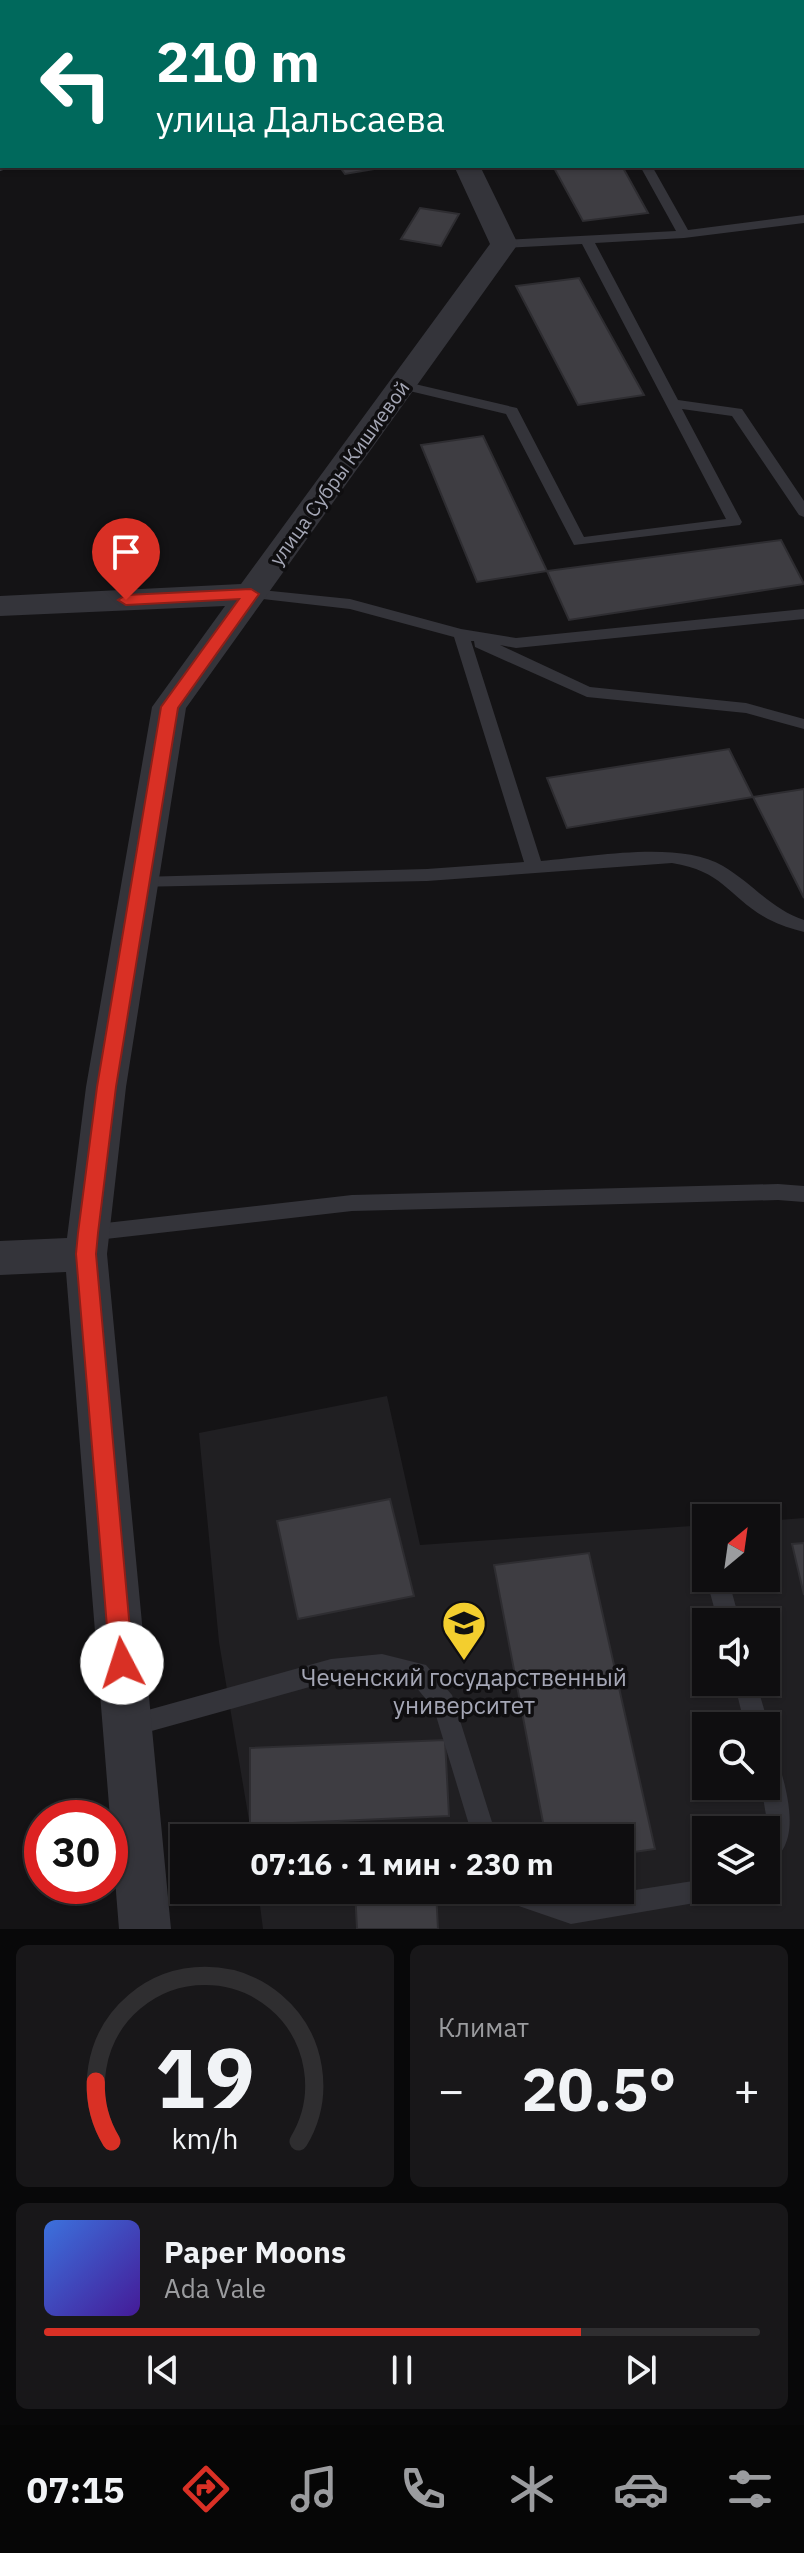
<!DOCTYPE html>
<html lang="ru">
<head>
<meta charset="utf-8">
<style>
	:root { --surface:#0f0e10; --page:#181719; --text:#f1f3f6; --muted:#9b9c9f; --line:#2f2e30; --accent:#d93025 }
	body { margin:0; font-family:"IBM Plex Sans",sans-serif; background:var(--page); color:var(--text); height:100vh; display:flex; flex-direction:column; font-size:30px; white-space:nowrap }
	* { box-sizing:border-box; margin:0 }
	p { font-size:26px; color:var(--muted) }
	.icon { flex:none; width:44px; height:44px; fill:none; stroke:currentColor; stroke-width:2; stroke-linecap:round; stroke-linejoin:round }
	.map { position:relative; height:1929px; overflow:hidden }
	.panel { display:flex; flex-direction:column; gap:16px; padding:16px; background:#080809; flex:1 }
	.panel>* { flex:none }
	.guide { position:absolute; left:0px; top:0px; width:804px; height:168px; box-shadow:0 2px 6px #0004,0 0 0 2px var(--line); background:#00695c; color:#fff; overflow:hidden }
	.needle { width:52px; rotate:29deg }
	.buttons { position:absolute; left:692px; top:1504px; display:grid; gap:16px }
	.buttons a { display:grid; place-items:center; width:88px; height:88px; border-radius:0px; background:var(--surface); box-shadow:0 2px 6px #0004,0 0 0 2px var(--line); font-size:40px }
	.speed { position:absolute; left:24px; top:1800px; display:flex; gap:16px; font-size:40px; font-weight:700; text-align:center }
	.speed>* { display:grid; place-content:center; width:104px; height:104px; border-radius:50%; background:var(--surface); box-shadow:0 2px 6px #0004,0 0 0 2px var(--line); line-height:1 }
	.speed .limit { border:12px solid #d22; background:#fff; color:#111 }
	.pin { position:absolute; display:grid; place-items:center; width:68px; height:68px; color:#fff; margin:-82px -34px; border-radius:50% 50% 50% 0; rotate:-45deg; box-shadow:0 0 8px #0007 }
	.pin .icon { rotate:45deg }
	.me { position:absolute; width:88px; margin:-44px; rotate:355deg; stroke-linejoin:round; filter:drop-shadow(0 0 6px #0008) }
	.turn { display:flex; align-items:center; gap:28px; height:168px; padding:0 24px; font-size:36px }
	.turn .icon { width:104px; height:104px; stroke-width:2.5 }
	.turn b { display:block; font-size:56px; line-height:68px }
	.big { font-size:60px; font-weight:800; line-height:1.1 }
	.panel .tile { flex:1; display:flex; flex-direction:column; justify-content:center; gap:12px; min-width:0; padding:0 28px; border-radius:12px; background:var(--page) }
	.panel .dial { align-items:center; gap:0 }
	.dial svg { height:208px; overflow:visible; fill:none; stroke:var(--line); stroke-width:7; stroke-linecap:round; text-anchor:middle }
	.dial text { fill:var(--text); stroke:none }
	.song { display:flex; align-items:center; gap:24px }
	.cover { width:96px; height:96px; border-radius:12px; background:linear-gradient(135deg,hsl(220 70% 55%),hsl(260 70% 35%)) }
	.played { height:8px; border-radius:4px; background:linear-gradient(90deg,var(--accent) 75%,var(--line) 75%) }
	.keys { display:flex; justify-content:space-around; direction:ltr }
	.heat { display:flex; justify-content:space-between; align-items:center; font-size:44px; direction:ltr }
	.panel .tiles { flex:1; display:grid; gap:16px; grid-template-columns:1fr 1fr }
	.tile:last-child { grid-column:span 2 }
	.trip { position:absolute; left:170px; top:1824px; width:464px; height:80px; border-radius:0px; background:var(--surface); box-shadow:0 2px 6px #0004,0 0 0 2px var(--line); font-weight:800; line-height:80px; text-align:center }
	.tab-bar { display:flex; height:128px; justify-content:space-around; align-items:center; background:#060606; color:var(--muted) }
	.tab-bar .icon { width:56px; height:56px }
	.tab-bar .on { color:var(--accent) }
	.tab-bar b { font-size:36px; color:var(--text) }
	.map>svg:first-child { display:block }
	.built { fill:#201f22; fill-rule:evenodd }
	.building { fill:#3e3d42; stroke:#2e2d31; stroke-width:2 }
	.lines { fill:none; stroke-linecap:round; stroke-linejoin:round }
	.lane { fill:#34343a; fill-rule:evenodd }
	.street { fill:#34343a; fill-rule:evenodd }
	.secondary { fill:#42434a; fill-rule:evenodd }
	.route { fill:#d93025; stroke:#8d1f18; stroke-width:2 }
	.labels { text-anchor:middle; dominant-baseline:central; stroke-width:7; stroke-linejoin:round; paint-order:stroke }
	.street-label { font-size:20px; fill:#a5a7b6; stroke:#0f0e10 }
	.near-poi-label { font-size:24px; fill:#a5a7b6; stroke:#0f0e10 }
</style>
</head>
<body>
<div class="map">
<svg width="804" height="1929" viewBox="0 0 804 1929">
	<rect width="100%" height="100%" fill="#141315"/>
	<!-- built -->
	<path class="built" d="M387,1396L420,1545L706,1525V1578H766V1521L804,1518V1929H263L258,1890H620V1838H252L219,1642L199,1433ZM706,1622H766V1682H706ZM706,1726H766V1786H706ZM706,1830H766V1890H706Z"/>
	<!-- building -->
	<path class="building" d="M107,0H219L101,2Z
		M339,166H392L345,174Z
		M553,166H622L648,213L583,221Z
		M420,208L459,214L441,246L401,239Z
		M579,278L644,395L578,405L516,286Z
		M483,436L547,571L477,582L421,445Z
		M781,540L804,584L569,620L547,571Z
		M729,749L753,797L567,828L547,778Z
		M804,789V898L753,797Z
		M390,1499L414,1596L298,1619L277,1521Z
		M804,1543V1595L792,1544Z
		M589,1553L655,1849L620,1854V1838H546L494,1565Z
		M445,1740L449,1816L250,1825V1748Z
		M355,1890H436L438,1929H357Z"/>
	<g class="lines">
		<!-- lane -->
		<path class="lane" d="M748,0H760L762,2H750Z
			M802,57H804V65H802Z
			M0,88L2,89V97L0,96Z
			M802,119L804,120V130L802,129Z
			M640,166H652L688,230L804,215V223L684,238L595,243L678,400L742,409L804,501V517L799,515L732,416L682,409L742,522L740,525L574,545L506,414L397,388L395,385L402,381L517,408L584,537L726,519L582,244L504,248L497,244L504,240L676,231Z
			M251,589L350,599L461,629L516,638L804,609V619L516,648L500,645L590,687L746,703L804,719V729L746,713L587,697L475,647L474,641H471L541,861C592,857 679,840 723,866C752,883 771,909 804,920V932C792,929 780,925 768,919C728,897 724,871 672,863L427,881L134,887L131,883L140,877L427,869L524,862L454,637L350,609L246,597L243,594L246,591Z
			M778,1184L804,1186V1202L778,1200L352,1211L88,1241L81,1239L78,1233L81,1227L88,1225L352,1195Z
			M706,1578H728L740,1622H718Z
			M382,1654L426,1665L452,1695L497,1838H473L434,1709L411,1681L382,1676L331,1681L130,1737L122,1734L118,1726L122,1718L130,1715L331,1659Z
			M734,1682H756L769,1726L766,1732V1726H745Z
			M766,1750L774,1753L778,1761C787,1791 804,1847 766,1864L767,1821L761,1786H766Z
			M706,1879V1890H727L724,1898L571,1924L510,1903L504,1890H542L571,1900Z"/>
		<!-- street -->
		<path class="street" d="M454,166H480L518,244L186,708L126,1087L107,1254L171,1929H119L66,1272L0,1275V1241L67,1238L86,1087L152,707L225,606L0,616V596L241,584L490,244Z"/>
		<!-- secondary -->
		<path class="secondary" d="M476,0H509L475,2Z
			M0,152L2,166L13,167L0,171Z"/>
	</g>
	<!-- route -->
	<path class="route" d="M251,589L259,594L178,708L116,1087L98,1233L96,1254L133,1663L130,1671L122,1674L113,1671L110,1663L76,1254L78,1233L97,1087L161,707L239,599L126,605L118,600L126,595Z"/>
	<!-- icons -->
	<defs>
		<g id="university-pin" transform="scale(2.3)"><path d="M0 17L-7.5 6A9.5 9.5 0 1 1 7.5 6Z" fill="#f3ce2e" stroke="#0f0e10"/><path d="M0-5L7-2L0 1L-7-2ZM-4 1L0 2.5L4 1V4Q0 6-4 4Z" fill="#111"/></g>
	</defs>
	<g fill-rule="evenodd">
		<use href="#university-pin" x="464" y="1623"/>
	</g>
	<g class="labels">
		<!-- street labels -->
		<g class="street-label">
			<text transform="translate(339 473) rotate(-54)">улица Субры Кишиевой</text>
		</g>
		<!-- near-poi labels -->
		<g class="near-poi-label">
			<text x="464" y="1677">Чеченский государственный<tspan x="464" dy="28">университет</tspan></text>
		</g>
	</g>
</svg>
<div class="buttons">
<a><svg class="needle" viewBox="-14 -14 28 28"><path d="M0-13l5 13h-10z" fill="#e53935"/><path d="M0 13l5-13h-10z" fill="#9b9c9f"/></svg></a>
<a><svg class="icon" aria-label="sound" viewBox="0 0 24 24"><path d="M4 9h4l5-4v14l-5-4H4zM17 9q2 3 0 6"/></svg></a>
<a><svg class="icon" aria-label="search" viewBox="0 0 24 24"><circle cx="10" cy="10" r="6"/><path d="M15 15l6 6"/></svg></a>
<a><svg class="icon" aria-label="layers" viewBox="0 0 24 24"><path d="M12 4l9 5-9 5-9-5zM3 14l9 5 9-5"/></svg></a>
</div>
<div class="speed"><div class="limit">30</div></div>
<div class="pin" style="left:126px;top:600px;background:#d93025"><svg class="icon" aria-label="arrive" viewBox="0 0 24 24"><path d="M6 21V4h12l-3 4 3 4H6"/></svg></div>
<svg class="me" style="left:122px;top:1663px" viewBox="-20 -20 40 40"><circle r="19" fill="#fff"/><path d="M0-13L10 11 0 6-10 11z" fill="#d93025"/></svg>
<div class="trip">07:16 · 1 мин · 230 m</div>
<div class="guide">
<div class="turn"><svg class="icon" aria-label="left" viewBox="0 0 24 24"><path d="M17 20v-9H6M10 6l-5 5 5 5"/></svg><div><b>210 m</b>улица Дальсаева</div></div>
</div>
</div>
<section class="panel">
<div class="tiles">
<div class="tile dial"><svg viewBox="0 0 100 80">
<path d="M14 69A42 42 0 1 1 86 69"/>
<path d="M14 69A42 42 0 0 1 8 46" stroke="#d93025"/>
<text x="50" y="56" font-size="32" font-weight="700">19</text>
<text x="50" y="72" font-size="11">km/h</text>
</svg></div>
<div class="tile"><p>Климат</p>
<div class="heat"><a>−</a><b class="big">20.5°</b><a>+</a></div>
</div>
<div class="tile">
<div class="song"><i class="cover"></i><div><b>Paper Moons</b><p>Ada Vale</p></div></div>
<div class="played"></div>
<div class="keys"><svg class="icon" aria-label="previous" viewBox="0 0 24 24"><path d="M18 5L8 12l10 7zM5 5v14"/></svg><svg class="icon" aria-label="pause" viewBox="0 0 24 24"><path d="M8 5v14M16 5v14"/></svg><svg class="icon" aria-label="next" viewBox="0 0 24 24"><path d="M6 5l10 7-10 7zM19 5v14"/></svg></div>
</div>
</div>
</section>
<nav class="tab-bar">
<b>07:15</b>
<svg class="icon on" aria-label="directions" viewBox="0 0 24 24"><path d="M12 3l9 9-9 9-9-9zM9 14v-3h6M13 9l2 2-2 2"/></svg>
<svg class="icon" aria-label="music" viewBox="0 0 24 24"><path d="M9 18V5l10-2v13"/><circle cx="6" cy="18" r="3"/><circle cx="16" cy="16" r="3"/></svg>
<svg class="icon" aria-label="phone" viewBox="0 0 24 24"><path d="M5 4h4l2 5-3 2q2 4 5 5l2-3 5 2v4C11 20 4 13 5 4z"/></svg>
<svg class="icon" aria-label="climate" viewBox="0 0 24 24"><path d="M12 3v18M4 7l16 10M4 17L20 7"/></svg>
<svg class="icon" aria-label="car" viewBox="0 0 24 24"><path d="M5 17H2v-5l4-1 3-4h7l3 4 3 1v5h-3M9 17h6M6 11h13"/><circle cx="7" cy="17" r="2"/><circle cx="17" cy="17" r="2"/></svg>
<svg class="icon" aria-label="filters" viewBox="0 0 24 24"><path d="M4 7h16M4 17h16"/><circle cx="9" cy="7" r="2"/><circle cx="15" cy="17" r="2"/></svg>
</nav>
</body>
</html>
